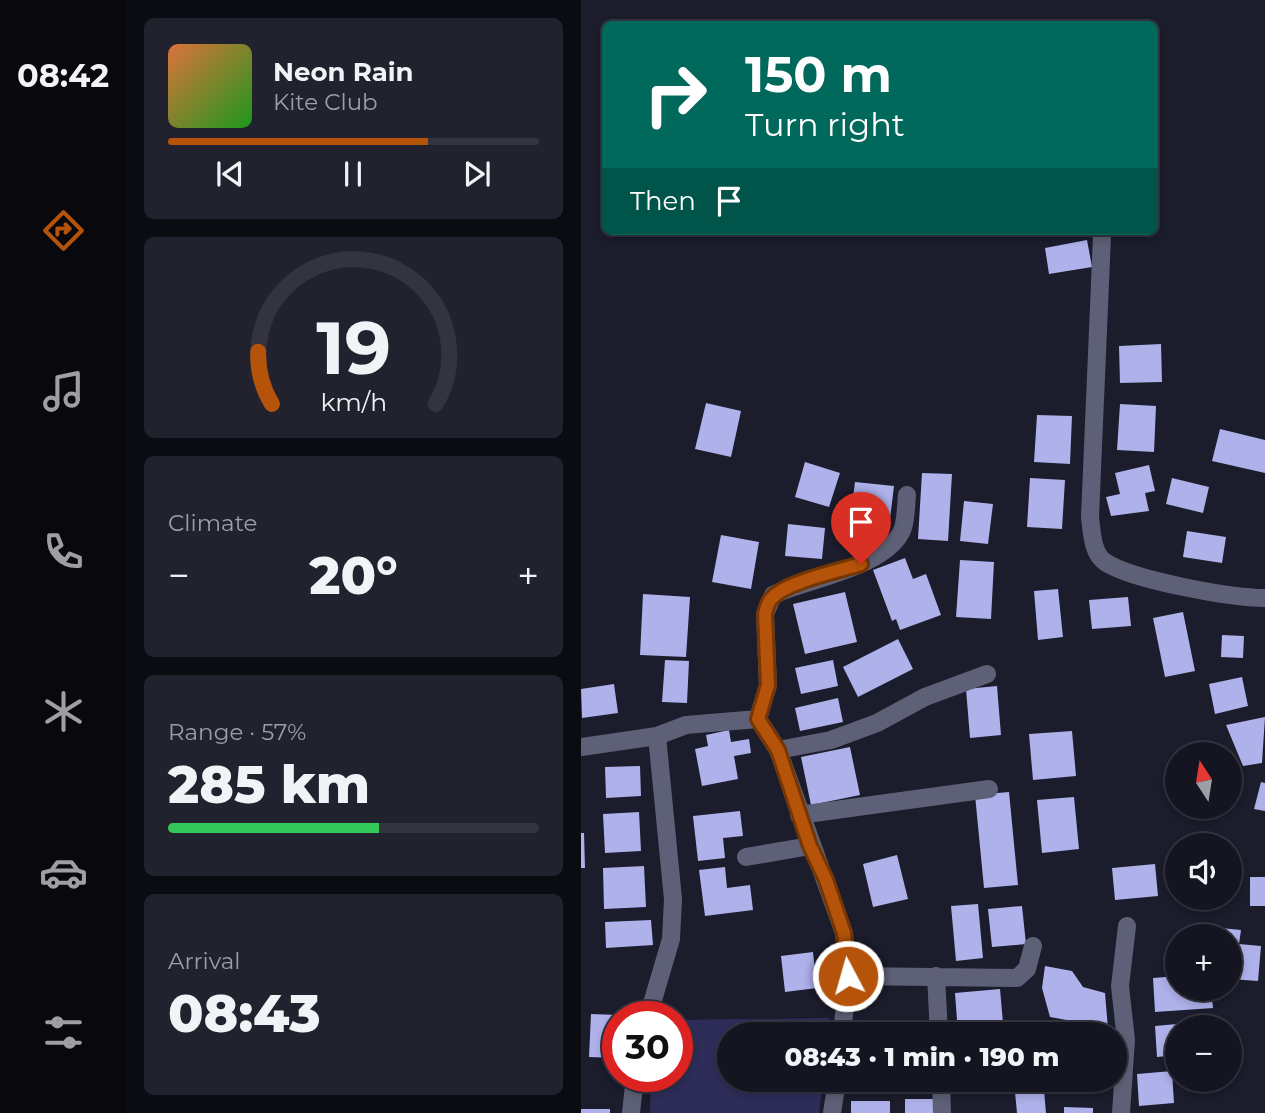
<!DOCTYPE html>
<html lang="en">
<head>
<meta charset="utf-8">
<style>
	:root { --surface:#141521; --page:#21222e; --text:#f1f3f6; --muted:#9d9fa5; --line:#33343f; --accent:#b45309 }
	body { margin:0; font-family:Montserrat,sans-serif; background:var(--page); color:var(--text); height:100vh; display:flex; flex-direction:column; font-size:26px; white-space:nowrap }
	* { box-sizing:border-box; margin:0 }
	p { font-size:23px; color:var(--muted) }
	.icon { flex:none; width:38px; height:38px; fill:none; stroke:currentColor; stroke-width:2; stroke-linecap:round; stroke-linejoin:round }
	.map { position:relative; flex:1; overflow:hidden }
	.side { display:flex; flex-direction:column; gap:18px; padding:18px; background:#0b0c12; width:455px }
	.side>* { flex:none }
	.banner { position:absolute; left:21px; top:21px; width:556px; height:214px; border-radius:10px; box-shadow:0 4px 10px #0003,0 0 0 2px var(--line); background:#00695c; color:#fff; overflow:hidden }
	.needle { width:46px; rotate:348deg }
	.fabs { position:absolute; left:584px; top:742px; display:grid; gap:14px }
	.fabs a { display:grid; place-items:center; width:77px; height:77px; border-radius:50%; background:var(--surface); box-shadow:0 4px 10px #0003,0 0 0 2px var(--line); font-size:35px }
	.speed { position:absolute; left:21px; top:1001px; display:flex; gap:14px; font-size:35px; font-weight:700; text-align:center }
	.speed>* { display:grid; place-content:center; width:91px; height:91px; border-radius:50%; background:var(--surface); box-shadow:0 4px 10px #0003,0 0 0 2px var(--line); line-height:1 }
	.speed .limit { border:10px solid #d22; background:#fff; color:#111 }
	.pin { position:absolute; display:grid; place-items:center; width:60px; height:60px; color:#fff; margin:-72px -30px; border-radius:50% 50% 50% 0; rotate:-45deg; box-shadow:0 0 7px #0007 }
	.pin .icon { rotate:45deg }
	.me { position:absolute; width:77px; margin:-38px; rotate:354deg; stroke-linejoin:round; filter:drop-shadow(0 0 5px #0008) }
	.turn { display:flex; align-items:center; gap:24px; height:147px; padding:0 28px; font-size:32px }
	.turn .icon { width:91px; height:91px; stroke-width:2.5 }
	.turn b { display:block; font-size:49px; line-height:60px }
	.then { display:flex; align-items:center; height:66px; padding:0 28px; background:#0003; gap:14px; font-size:26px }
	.big { font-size:52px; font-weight:800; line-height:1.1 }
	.side .card { flex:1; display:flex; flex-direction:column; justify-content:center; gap:10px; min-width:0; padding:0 24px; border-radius:10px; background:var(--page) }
	.side .dial { align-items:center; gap:0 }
	.dial svg { height:182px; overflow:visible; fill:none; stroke:var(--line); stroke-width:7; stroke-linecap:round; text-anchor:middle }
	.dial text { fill:var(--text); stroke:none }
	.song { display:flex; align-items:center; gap:21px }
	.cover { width:84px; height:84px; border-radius:10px; background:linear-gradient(135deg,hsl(20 70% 55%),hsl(120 70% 35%)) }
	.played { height:7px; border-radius:4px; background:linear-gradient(90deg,var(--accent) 70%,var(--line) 70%) }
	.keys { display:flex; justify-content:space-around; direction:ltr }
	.heat { display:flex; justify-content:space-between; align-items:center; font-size:38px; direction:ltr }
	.charge { height:10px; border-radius:5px; background:linear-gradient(90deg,#34c759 57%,var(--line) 0) }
	.trip { position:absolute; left:136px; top:1022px; width:410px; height:70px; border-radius:35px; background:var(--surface); box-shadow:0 4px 10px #0003,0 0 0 2px var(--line); font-weight:800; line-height:70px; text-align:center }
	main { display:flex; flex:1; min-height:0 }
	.menu { display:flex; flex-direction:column; width:126px; justify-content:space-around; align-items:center; background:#08080d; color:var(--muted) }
	.menu .icon { width:49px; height:49px }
	.menu .current { color:var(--accent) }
	.menu b { font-size:32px; color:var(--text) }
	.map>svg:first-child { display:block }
	.green { fill:#2e2d5a }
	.building { fill:#aeb1ea }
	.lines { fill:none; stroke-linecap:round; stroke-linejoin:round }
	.minor { stroke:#5e6077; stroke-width:18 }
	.route-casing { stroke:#753606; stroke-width:18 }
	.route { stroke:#b45309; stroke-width:12 }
</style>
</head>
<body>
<main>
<nav class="menu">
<b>08:42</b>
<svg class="icon current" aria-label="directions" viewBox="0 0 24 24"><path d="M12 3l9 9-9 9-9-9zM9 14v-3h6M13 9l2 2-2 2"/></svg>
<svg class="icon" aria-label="music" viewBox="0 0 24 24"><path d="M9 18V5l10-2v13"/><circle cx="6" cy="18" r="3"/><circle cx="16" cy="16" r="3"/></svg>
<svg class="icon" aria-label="phone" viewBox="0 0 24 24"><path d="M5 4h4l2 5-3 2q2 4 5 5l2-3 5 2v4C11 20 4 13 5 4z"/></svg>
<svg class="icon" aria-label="climate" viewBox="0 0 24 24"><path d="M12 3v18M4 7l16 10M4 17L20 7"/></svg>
<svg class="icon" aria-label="car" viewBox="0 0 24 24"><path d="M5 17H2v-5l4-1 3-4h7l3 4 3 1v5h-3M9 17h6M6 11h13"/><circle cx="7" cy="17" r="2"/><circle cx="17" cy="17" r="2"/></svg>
<svg class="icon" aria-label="filters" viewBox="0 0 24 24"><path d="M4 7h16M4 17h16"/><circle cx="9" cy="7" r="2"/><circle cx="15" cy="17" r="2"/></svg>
</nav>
<section class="side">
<div class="card">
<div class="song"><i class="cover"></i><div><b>Neon Rain</b><p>Kite Club</p></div></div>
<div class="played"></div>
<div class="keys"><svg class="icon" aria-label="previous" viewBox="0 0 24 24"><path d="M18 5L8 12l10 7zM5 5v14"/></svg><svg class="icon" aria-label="pause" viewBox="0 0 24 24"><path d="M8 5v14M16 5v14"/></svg><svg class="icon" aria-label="next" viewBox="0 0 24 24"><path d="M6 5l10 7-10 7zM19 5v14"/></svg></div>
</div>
<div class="card dial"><svg viewBox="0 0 100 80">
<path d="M14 69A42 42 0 1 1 86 69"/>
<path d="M14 69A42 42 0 0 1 8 46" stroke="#b45309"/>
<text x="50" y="56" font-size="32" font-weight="700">19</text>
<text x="50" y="72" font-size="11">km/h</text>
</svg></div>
<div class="card"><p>Climate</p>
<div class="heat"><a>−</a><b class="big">20°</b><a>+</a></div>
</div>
<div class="card"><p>Range · 57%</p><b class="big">285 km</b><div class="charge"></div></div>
<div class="card"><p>Arrival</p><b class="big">08:43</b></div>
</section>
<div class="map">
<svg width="684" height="1113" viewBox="0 0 684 1113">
	<rect width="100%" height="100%" fill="#1b1c2c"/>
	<!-- green -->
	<path class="green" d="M248,1018L247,1034H149V1080H242L238,1113H69L70,1076H96V1020Z"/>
	<!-- building -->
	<path class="building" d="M506,240L511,267L468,274L464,248Z
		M580,344L581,382L539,383L538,346Z
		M125,403L160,411L150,457L114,449Z
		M539,404L575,406L573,452L536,450Z
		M456,415L491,416L489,464L453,462Z
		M639,429L684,440V473L631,461Z
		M224,462L259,473L248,507L214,497Z
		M568,465L574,491L564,493L568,511L530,516L525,497L539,494L534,473Z
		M341,473L371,474L367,541L337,539Z
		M449,478L484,480L481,529L446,527Z
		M591,478L628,487L622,513L585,504Z
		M274,482L313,486L309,519L270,514Z
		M383,501L412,504L407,544L379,541Z
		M207,524L244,528L241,559L204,556Z
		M606,531L645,537L641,563L602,557Z
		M140,535L178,542L170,589L131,582Z
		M324,558L332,579L345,574L360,615L319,630L315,619L311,621L292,570Z
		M379,560L413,562L410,619L375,617Z
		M477,589L482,637L457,640L453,591Z
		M264,592L276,642L224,654L212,604Z
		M62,594L109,597L105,657L59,655Z
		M547,597L550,626L511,629L508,600Z
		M602,612L614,671L584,677L572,618Z
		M641,635L663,636L662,658L640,657Z
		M317,639L332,669L277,697L262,667Z
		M84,660L108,661L106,703L81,702Z
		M252,660L257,686L220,694L214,668Z
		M661,677L667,706L634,714L628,684Z
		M33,684L37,713L1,718L0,689Z
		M416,686L420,735L389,738L385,689Z
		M257,698L262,722L219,731L214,708Z
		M684,717L681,763L662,766L645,725Z
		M148,730L150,742L168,739L170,753L153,756L157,779L121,786L114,749L127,746L125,735Z
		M491,731L495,776L452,780L448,734Z
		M269,747L279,795L230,805L220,757Z
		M59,766L60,796L25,798L24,767Z
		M680,782L684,783V811L673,809Z
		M428,792L437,885L403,888L394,795Z
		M493,797L498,849L461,853L456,800Z
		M159,811L162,836L142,838L144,858L117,861L112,816Z
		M58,812L60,851L24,853L22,814Z
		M0,833H3L4,868H0Z
		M316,855L327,899L292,907L282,864Z
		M574,864L577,896L534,900L531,868Z
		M63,866L65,907L23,909L22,868Z
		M144,867L146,888L169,885L172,910L124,916L118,870Z
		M669,877H684V906H669Z
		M397,904L402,958L375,961L370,906Z
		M441,906L445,944L411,947L407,909Z
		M70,920L72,945L25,948L24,922Z
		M640,928L660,930L658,944L680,946L677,981L649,979V936H639Z
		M232,952L236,988L204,992L200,956Z
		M464,966L491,971L502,987L524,993L527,1029L491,1031V1021L469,1017L461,988Z
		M597,976V989H630L632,1008L574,1012L572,978Z
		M419,989L423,1034H377L374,993Z
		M10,1014L37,1015L36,1058L8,1057Z
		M628,1021V1027H597V1055L576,1057L574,1026Z
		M286,1028L312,1029V1034H286Z
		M591,1071L593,1103L558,1106L556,1074Z
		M481,1080H510L511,1089L482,1092Z
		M463,1090L465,1113H436L434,1092Z
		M324,1099H352V1113H324Z
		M270,1101H309V1113H270Z
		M483,1107L512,1108V1113H483Z
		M0,1109H29V1113H0Z"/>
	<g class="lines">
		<!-- minor -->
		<path class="minor" d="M521,236L509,517C511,532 511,553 524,562C551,580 650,598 684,598
			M0,747L76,736L105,725L177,719
			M197,750L250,740L296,723L344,697L406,674
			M218,815L408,789
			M165,857L229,846
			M267,976L436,978L446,969L452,946
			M355,976L358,1034
			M67,1017L90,939L92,899L76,736
			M261,1034L267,976L263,933L197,750L177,719L187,685L184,614L192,595C226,579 308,567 322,528C325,518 325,505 326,495
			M360,1080L361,1113
			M50,1113L54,1076
			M251,1113L256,1080
			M540,1113L545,1040L539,986L546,926"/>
	</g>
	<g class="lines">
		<!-- route casing -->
		<g class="route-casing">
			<path id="route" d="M267,976L263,933L245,880L229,846L197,750L177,719L187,685L184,614C186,608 186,603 191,598C205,582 258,571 280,564"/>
		</g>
		<!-- route -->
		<use href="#route" class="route"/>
	</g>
</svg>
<div class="fabs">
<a><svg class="needle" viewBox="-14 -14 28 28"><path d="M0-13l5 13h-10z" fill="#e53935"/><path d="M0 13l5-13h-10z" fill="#9d9fa5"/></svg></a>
<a><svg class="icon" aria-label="sound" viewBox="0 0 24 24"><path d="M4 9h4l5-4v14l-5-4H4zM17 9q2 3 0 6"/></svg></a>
<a>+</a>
<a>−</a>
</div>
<div class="speed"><div class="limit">30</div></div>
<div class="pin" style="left:280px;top:564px;background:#d93025"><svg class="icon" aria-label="arrive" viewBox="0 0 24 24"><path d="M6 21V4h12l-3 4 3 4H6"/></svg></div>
<svg class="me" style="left:267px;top:976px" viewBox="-20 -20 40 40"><circle r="17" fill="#b45309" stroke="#fff" stroke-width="3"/><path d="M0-11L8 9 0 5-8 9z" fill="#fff"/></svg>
<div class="trip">08:43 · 1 min · 190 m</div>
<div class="banner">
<div class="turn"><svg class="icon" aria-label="right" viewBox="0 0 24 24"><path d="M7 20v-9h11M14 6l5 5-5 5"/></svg><div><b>150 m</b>Turn right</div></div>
<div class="then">Then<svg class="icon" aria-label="arrive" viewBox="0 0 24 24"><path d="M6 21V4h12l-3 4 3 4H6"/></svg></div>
</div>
</div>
</main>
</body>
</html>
